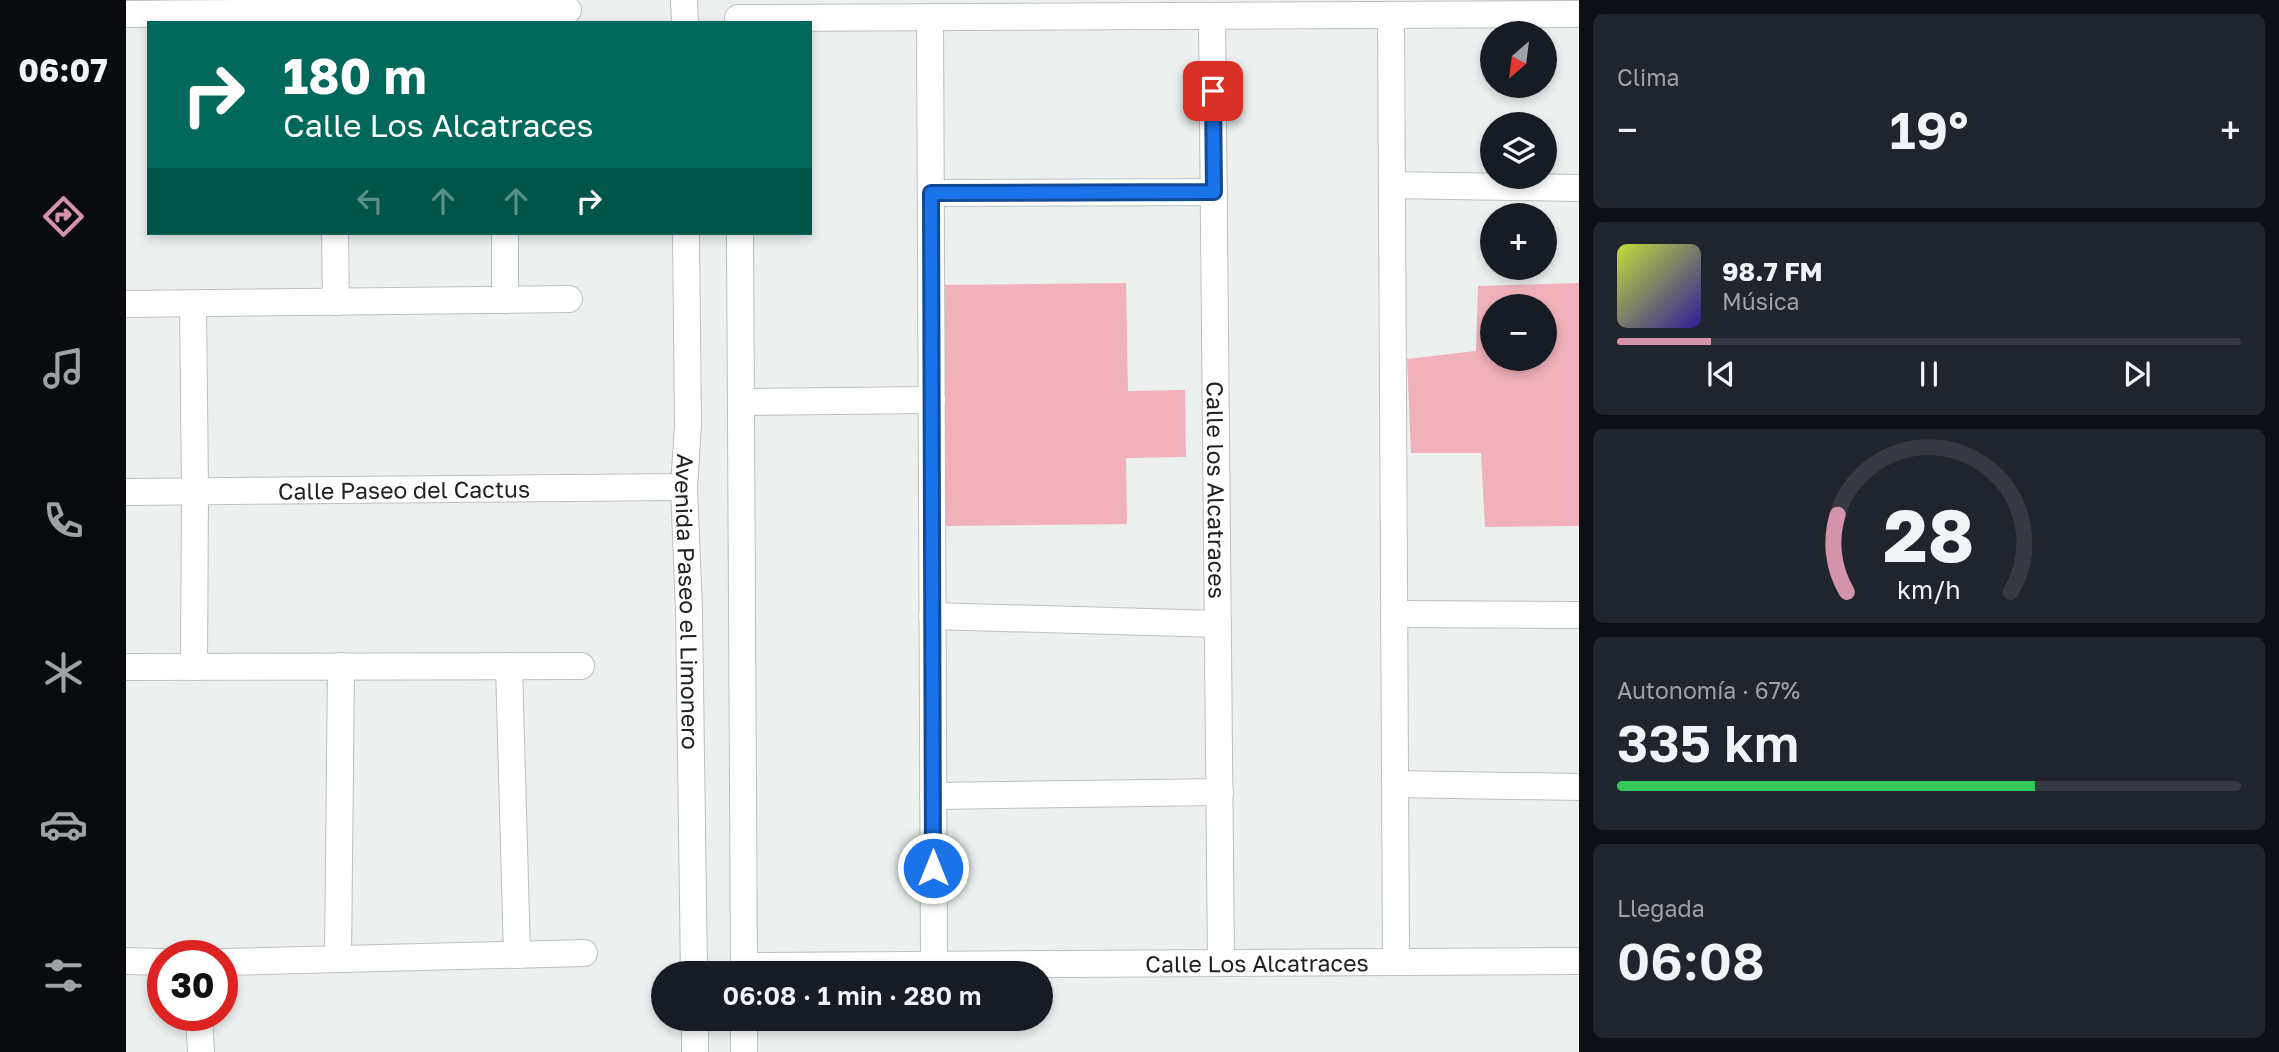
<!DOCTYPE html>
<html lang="es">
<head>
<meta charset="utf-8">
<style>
	:root { --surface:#171b24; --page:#20242c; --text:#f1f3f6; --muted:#9ea1a6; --line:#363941; --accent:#d493a9 }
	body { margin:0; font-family:"Golos Text",sans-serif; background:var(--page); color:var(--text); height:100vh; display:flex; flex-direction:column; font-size:26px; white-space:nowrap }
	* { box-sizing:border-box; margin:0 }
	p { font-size:23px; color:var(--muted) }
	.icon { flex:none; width:38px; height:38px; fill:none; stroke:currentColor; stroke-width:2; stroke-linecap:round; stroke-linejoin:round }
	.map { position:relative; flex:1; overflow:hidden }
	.sheet { display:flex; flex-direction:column; gap:14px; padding:14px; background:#0d0f14; width:700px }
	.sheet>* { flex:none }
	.banner { position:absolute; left:21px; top:21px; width:665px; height:214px; border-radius:0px; box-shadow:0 4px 10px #0003; background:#00695c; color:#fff; overflow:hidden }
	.needle { width:46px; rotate:208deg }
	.buttons { position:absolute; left:1354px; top:21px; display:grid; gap:14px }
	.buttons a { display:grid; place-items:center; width:77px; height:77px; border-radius:50%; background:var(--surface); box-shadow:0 4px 10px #0003; font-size:35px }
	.speed { position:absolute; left:21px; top:940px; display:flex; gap:14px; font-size:35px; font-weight:700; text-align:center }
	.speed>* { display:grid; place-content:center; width:91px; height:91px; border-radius:50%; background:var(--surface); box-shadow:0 4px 10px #0003; line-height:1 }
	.speed .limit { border:10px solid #d22; background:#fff; color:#111 }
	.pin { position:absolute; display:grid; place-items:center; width:60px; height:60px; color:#fff; margin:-30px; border-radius:14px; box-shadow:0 4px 10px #0006 }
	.me { position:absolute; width:77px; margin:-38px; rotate:0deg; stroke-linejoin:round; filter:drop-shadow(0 0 5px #0008) }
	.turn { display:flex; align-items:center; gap:24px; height:147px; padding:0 21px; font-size:32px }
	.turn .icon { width:91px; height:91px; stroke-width:2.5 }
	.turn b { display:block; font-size:49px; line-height:60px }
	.lanes { display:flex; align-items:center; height:66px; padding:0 21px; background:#0003; justify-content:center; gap:35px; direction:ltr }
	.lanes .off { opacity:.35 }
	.big { font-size:52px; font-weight:600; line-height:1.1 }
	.sheet .widget { flex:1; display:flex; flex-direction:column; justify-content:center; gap:10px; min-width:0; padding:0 24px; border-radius:10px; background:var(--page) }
	.sheet .dial { align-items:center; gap:0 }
	.dial svg { height:182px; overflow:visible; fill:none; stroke:var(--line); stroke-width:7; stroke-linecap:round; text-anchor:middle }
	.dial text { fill:var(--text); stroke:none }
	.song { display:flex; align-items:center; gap:21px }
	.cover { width:84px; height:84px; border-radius:10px; background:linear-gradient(135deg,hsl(70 70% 55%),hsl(250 70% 35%)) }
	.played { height:7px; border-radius:4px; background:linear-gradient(90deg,var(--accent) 15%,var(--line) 15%) }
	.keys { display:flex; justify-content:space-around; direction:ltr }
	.heat { display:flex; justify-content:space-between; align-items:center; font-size:38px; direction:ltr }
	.charge { height:10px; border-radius:5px; background:linear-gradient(90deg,#34c759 67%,var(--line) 0) }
	.trip { position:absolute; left:525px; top:961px; width:402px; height:70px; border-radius:35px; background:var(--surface); box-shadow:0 4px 10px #0003; font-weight:600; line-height:70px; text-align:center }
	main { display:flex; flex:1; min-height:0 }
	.tab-bar { display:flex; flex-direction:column; width:126px; justify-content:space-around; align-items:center; background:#090b0e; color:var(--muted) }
	.tab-bar .icon { width:49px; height:49px }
	.tab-bar .active { color:var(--accent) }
	.tab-bar b { font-size:32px; color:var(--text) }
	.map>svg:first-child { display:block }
	.green { fill:#f0b1ba; fill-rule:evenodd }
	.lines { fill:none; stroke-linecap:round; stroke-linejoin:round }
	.minor-casing { stroke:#bcc0c0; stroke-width:28 }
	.minor { stroke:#fff; stroke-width:26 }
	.route-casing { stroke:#114b97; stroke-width:18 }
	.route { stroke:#1a73e8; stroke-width:12 }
	.labels { text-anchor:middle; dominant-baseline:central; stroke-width:6; stroke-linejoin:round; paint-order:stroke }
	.street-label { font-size:23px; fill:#202222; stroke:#ecf1f0 }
</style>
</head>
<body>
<main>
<nav class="tab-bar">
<b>06:07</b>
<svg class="icon active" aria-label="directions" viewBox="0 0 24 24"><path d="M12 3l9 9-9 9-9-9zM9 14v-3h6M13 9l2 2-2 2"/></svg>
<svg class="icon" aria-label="music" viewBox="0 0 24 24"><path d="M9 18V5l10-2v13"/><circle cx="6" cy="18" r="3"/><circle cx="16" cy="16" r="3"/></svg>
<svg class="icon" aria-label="phone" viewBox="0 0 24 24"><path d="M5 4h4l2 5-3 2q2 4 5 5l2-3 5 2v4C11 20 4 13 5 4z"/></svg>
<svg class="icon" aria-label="climate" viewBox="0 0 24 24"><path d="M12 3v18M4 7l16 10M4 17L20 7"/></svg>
<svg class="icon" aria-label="car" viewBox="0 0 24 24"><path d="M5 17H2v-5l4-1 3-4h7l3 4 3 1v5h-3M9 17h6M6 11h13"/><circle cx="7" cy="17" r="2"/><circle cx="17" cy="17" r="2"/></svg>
<svg class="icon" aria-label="filters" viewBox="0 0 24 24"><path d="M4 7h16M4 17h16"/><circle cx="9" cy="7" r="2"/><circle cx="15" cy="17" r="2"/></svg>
</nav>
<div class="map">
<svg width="1453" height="1052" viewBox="0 0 1453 1052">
	<rect width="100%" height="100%" fill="#ecf1f0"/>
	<!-- green -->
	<path class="green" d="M1000,283L1002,391L1059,390L1060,457L1000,458L1001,524L816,526L812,285Z
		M1453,283V526L1359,527L1355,453H1285L1281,359L1350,351L1352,286ZM1367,306H1419V359H1367Z"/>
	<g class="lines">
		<!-- minor casing -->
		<g class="minor-casing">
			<g id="minor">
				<path d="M558,0L559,23"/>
				<path d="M0,14L442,10"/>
				<path d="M1265,15L1270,962"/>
				<path id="s1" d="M1086,16L1095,963"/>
				<path d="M804,17L808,965"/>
				<path d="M612,18L1453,14"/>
				<path d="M1266,185L1453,188"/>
				<path d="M805,193L1088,192"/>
				<path d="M209,233L210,302"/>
				<path id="s2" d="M560,233L562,425L558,487L563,611L568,973"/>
				<path d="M614,233L618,973"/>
				<path d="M379,300V233"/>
				<path d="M0,304L443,299"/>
				<path d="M67,304L69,491L68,667"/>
				<path d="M615,402L806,400"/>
				<path id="s3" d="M0,492L558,487"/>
				<path d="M1268,614L1453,615"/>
				<path d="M806,616L1092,624"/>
				<path d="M383,666L391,955"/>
				<path d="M0,667L455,666"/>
				<path d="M1269,784L1453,787"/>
				<path d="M807,796L1094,792"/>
				<path d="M212,959L215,666"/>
				<path d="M0,961L37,962"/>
				<path d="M96,962L458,953"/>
				<path id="s4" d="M618,966L1453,961"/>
				<path d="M73,1015L75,1052"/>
				<path d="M569,1018V1052"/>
				<path d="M618,1018V1052"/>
			</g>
		</g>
		<!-- minor -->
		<use href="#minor" class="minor"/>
	</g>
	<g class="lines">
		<!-- route casing -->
		<g class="route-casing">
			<path id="route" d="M807,868L805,193L1088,192L1087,91"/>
		</g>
		<!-- route -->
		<use href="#route" class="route"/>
	</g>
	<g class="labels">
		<!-- street labels -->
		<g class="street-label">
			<text stroke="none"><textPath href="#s3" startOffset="278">Calle Paseo del Cactus</textPath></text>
			<text stroke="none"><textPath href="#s1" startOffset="474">Calle los Alcatraces</textPath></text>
			<text stroke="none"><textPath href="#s2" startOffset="369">Avenida Paseo el Limonero</textPath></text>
			<text stroke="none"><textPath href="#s4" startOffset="513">Calle Los Alcatraces</textPath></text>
		</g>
	</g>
</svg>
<div class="buttons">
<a><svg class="needle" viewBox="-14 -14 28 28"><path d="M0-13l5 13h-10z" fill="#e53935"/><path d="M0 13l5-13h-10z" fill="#9ea1a6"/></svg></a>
<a><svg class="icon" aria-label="layers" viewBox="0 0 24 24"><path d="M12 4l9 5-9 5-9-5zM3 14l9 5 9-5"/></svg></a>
<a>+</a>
<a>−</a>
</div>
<div class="speed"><div class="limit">30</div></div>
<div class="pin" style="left:1087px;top:91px;background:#d93025"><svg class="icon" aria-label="arrive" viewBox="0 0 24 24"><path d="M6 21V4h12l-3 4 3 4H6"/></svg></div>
<svg class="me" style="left:807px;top:868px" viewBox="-20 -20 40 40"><circle r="17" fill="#1a73e8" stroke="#fff" stroke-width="3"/><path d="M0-11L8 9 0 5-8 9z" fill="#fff"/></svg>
<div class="trip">06:08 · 1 min · 280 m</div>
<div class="banner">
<div class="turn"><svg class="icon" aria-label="right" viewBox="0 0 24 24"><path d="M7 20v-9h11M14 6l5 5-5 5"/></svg><div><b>180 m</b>Calle Los Alcatraces</div></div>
<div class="lanes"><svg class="icon off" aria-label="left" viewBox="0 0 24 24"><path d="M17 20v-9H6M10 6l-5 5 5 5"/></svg><svg class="icon off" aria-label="ahead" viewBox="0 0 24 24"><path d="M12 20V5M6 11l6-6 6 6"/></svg><svg class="icon off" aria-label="ahead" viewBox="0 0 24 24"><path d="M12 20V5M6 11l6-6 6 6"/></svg><svg class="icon" aria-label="right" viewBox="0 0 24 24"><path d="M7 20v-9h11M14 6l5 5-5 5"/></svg></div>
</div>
</div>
<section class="sheet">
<div class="widget"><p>Clima</p>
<div class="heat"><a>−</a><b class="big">19°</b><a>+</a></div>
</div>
<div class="widget">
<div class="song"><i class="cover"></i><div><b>98.7 FM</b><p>Música</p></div></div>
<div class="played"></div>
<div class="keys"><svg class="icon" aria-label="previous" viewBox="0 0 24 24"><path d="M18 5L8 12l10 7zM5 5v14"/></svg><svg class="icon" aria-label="pause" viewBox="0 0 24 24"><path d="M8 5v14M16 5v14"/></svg><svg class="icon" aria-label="next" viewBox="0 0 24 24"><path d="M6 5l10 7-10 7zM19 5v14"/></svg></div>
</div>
<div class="widget dial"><svg viewBox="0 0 100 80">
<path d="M14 69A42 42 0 1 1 86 69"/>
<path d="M14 69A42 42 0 0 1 10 35" stroke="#d493a9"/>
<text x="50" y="56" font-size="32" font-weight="700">28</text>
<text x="50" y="72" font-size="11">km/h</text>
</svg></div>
<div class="widget"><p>Autonomía · 67%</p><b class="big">335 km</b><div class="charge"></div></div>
<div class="widget"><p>Llegada</p><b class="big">06:08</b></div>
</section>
</main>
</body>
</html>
